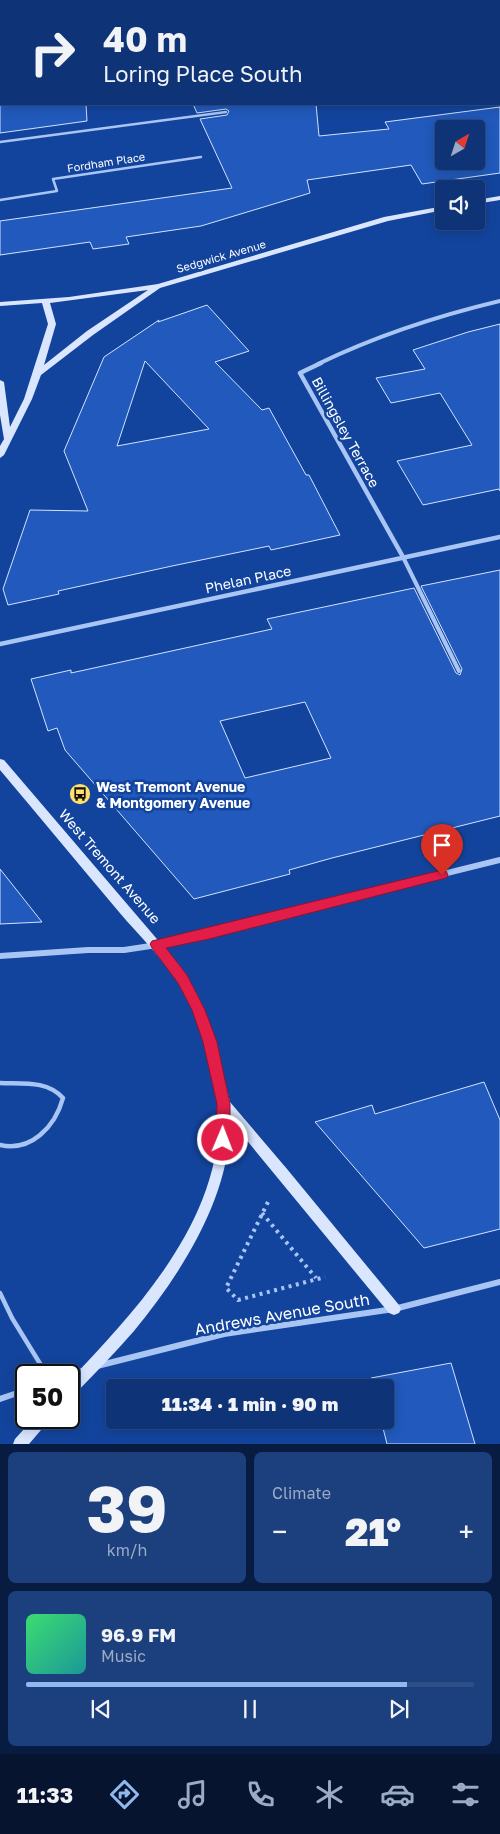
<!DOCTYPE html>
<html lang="en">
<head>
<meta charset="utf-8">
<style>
	:root { --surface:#0e3376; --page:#1c3f7e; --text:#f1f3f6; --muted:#9baac5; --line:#2e4e88; --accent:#90b9f0 }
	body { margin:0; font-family:"Golos Text",sans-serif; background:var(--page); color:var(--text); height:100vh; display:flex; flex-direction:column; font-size:19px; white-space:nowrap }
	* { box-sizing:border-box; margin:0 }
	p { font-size:16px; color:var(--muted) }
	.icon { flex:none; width:28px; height:28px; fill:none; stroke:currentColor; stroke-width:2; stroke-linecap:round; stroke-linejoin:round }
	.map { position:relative; height:1444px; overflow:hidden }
	.details { display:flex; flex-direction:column; gap:8px; padding:8px; background:#081c41; flex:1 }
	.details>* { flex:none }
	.top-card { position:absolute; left:0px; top:0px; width:500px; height:105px; box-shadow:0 2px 12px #0003,0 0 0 1px var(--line); background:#0e3376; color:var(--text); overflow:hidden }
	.needle { width:32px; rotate:39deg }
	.controls { position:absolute; left:435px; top:120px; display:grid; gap:10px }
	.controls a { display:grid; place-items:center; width:50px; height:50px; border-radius:5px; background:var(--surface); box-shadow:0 2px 12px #0003,0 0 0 1px var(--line); font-size:25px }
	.speed { position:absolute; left:15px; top:1364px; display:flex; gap:10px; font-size:25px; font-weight:700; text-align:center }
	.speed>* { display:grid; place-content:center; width:65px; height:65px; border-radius:50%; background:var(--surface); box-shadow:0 2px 12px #0003,0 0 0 1px var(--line); line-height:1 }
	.speed .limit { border:2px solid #111; border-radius:8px; background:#fff; color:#111 }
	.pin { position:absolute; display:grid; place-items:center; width:42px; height:42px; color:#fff; margin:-51px -21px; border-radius:50% 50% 50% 0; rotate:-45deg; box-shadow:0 0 5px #0007 }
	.pin .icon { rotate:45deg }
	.me { position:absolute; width:55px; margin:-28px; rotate:1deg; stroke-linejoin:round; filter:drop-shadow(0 0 4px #0008) }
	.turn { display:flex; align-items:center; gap:18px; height:105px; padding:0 20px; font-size:22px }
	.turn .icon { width:65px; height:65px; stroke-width:2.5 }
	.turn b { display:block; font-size:35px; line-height:42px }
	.big { font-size:38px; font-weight:800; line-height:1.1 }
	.details .widget { flex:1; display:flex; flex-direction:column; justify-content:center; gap:8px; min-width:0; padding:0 18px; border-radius:8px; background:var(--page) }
	.details .dial { align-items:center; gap:0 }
	.dial b { font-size:65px; line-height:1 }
	.song { display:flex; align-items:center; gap:15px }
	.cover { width:60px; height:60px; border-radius:8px; background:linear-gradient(135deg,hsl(140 70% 55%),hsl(180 70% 35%)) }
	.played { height:5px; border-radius:2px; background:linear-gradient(90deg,var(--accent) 85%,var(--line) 85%) }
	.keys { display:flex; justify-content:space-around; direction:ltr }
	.heat { display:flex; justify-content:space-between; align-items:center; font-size:28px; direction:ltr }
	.details .tiles { flex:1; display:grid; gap:8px; grid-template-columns:1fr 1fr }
	.widget:last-child { grid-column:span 2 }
	.trip { position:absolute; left:106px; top:1379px; width:288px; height:50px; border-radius:5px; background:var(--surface); box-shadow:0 2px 12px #0003,0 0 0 1px var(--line); font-weight:800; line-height:50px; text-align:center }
	.tab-bar { display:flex; height:80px; justify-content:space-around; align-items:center; background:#06142f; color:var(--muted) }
	.tab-bar .icon { width:35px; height:35px }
	.tab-bar .current { color:var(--accent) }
	.tab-bar b { font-size:22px; color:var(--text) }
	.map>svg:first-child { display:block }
	.building { fill:#215abc; stroke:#d2e2fd; fill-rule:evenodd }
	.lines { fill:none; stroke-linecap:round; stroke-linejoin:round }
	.path { stroke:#a9c5f4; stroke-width:4; stroke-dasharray:3 4.5; stroke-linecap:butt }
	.service-far2 { stroke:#a9c5f4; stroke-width:2.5 }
	.service-far1 { stroke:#a9c5f4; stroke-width:4 }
	.service { stroke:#a9c5f4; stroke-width:4.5 }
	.minor-far2 { stroke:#a9c5f4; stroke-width:4 }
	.minor-far1 { stroke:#a9c5f4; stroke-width:4.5 }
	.minor { stroke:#a9c5f4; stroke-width:6 }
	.secondary { fill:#d9e6fd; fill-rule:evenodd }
	.motorway { fill:#fff; fill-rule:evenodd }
	.route { fill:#e11d48; stroke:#92132f }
	.labels { text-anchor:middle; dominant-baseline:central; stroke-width:5; stroke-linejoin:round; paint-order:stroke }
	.far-street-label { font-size:11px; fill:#fff; stroke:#13449d }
	.street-label { font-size:14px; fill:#fff; stroke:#13449d }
	.poi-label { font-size:14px; font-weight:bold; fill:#fff; stroke:#13449d; text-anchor:start }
	.near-street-label { font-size:16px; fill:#fff; stroke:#13449d }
</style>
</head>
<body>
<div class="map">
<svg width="500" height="1444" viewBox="0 0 500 1444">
	<rect width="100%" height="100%" fill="#13449d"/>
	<!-- building -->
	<path class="building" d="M0,104H86L87,121L0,133Z
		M193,104H316L319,136L389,129L385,122L500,107V173L422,184L411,165L307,180L310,193L201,226L126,237L129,244L93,249L90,242L0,255V221L232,188L200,119L227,115L229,111L226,109L197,113ZM444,129H476V161H444Z
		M207,305L249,351L215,362L262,410L269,408L306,475H309L340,535L271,550L269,546L172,566L58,591L59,594L8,605L3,589L30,510L88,511L64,451L104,357L159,320L158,322ZM145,361L209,429L117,446Z
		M500,324V491L499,489L423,505L397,461L472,445L440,393L391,403L376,378L425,369L413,350L468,332Z
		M500,570V816L332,858L289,870L290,874L194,899L65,750L57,728L48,731L31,679L71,670V673L272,629L267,619L414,588L456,673L460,675L462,669L421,586ZM305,702L331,758L245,778L220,721Z
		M0,869L42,922L0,924Z
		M484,1082L500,1120V1229L424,1248L315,1122L372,1105L375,1114Z
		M451,1363L475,1444H387L381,1420H385V1388H373L371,1378Z"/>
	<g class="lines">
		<!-- path -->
		<path class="path" d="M268,1202L226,1288L238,1300L325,1277
			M262,1213L316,1278"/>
		<!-- service-far2 -->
		<path class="service-far2" d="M0,142L226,112
			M0,200L57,191L53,179L201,157"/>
		<!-- service-far1 -->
		<path class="service-far1" d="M403,557L459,671"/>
		<!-- service -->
		<path class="service" d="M0,1083C22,1084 47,1080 63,1098C55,1127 31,1152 0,1145
			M0,1293L12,1318L47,1375"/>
		<!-- minor-far2 -->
		<path class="minor-far2" d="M318,364C376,336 437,316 500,301"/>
		<!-- minor-far1 -->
		<path class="minor-far1" d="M321,363L300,373L403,557
			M0,644L500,537"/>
		<!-- minor -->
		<path class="minor" d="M0,956L88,950H124L157,945L500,860
			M97,1366L224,1334L394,1309L500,1282
			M69,1376L82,1371
			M0,1399L26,1390"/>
		<!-- secondary -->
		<path class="secondary" d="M500,196V200L476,204V200Z
			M444,206V210L388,221L160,288L93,335L41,375L32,399L4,455L0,458V446L4,439L0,415V380L4,382L10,427L24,399L48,324L42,303L0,306V302L69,297L158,284L384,217ZM148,290L87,331L44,365L56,324L50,303Z
			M0,759L4,760L180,966L197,994L207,1017L217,1049L230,1102L287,1169L399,1305L401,1309L399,1313L394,1315L389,1313L230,1120C231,1196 181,1274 134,1331C115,1353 94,1374 74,1395L69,1396V1381C140,1307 227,1213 218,1103C217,1088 212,1073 208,1059C202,1035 195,1012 183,991C166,961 141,938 119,912C79,865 40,817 0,770Z
			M34,1418H49L47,1423L29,1444H13L15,1439Z"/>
		<!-- motorway -->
		<path class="motorway" d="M0,29H1V35H0Z
			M0,53H1V59H0Z"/>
	</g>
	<!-- route -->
	<path class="route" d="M442,870L446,871L448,875L446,878L209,939L166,948L187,975L205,1010L217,1042L230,1104V1140L228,1144L223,1146L218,1144L216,1140L217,1104L203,1042L192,1010L178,983L152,948L150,944L152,941Z"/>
	<!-- icons -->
	<defs>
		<g id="bus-disc" transform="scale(1.125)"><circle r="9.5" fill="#ffe06c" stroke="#13449d"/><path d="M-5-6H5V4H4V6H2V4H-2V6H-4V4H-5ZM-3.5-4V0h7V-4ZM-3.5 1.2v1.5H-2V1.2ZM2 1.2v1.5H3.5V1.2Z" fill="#111"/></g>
	</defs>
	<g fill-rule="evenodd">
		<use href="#bus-disc" x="80" y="794"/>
	</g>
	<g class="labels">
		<!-- far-street labels -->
		<g class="far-street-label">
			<text transform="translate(106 162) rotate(-9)">Fordham Place</text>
			<text transform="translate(221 256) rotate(-16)">Sedgwick Avenue</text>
		</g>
		<!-- street labels -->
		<g class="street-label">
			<text transform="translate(346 432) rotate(61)">Billingsley Terrace</text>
			<text transform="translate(248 579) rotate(-12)">Phelan Place</text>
			<text transform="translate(110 866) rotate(49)">West Tremont Avenue</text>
		</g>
		<!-- poi labels -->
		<g class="poi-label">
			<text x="96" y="786">West Tremont Avenue<tspan x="96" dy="16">&amp; Montgomery Avenue</tspan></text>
		</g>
		<!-- near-street labels -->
		<g class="near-street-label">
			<text transform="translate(282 1314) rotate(-10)">Andrews Avenue South</text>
		</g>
	</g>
</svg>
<div class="controls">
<a><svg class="needle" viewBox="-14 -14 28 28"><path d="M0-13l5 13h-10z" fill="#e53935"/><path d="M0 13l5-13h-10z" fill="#9baac5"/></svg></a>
<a><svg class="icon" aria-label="sound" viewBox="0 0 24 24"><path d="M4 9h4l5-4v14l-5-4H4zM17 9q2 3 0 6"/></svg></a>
</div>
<div class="speed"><div class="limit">50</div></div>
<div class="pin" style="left:442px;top:875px;background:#d93025"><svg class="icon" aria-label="arrive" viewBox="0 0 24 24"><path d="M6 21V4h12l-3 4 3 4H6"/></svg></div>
<svg class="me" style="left:223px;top:1140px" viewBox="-20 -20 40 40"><circle r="17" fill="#e11d48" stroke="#fff" stroke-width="3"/><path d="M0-11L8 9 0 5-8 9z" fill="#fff"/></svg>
<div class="trip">11:34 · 1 min · 90 m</div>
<div class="top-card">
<div class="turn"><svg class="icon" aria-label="right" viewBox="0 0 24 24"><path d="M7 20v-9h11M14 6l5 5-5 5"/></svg><div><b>40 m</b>Loring Place South</div></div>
</div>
</div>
<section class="details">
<div class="tiles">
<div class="widget dial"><b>39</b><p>km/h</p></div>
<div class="widget"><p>Climate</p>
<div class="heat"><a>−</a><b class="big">21°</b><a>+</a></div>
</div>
<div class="widget">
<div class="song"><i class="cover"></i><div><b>96.9 FM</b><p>Music</p></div></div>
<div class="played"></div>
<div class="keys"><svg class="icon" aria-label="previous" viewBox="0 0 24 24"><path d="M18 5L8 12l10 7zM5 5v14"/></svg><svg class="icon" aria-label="pause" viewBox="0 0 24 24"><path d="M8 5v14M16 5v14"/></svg><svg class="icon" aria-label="next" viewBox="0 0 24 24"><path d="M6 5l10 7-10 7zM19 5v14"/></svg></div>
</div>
</div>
</section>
<nav class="tab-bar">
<b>11:33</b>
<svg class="icon current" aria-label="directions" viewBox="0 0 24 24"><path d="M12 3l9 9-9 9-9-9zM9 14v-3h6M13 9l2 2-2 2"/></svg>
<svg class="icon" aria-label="music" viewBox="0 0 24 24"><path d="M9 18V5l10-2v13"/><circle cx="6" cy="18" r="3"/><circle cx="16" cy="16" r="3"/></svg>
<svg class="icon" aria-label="phone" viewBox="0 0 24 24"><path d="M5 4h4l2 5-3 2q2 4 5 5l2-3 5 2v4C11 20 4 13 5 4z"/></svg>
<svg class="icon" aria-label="climate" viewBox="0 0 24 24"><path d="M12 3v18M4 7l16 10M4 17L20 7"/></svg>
<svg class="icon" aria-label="car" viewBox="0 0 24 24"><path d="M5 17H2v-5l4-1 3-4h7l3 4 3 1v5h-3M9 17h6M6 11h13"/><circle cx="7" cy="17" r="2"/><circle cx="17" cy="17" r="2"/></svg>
<svg class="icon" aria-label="filters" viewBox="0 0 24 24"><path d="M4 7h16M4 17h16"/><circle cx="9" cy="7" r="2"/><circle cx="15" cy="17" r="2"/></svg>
</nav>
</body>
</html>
